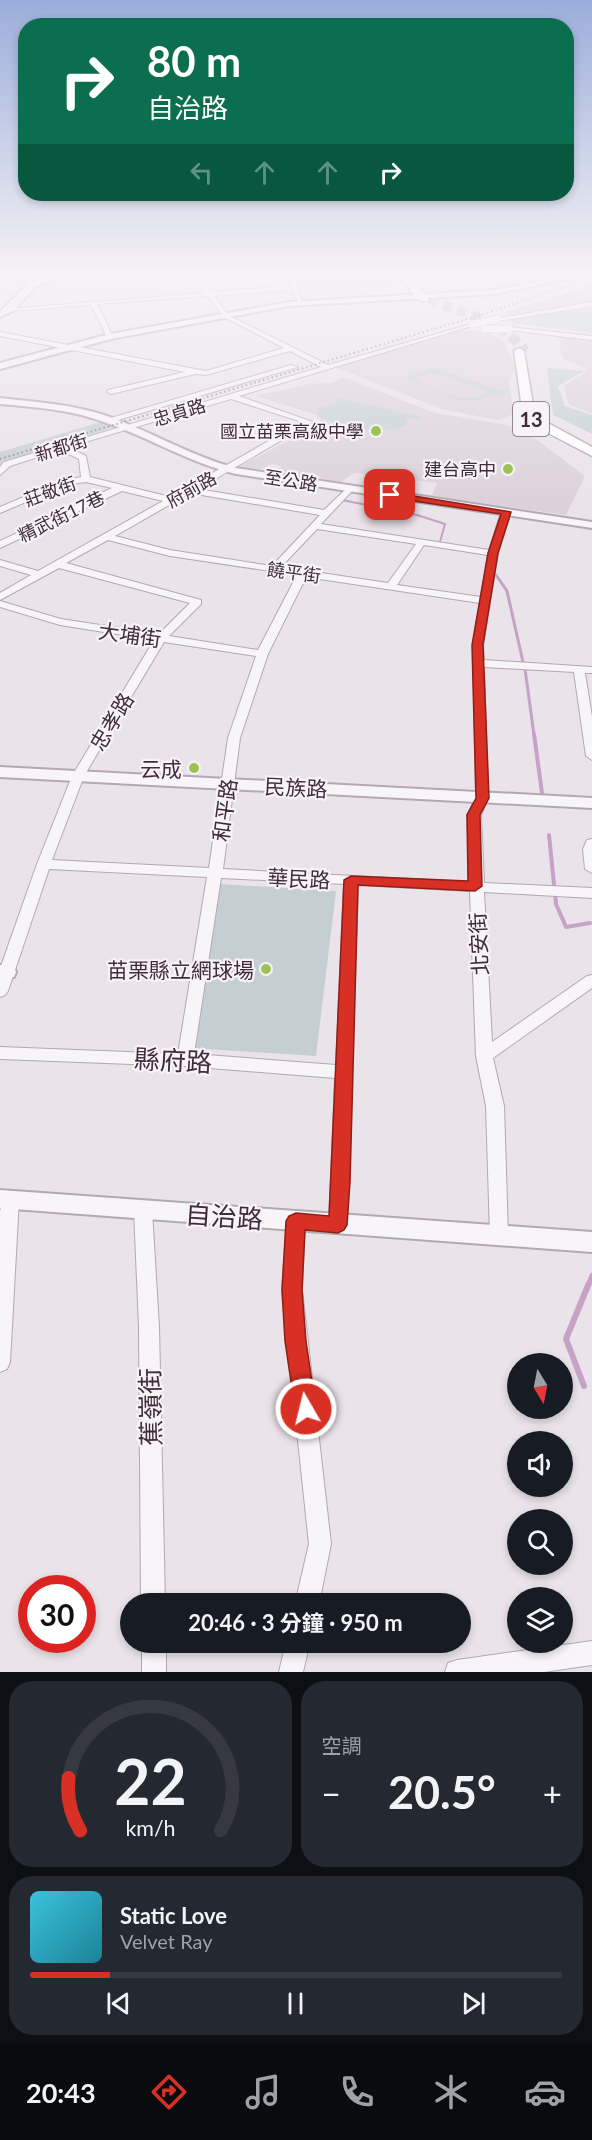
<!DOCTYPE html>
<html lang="zh-TW">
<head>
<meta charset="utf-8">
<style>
	:root { --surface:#171b24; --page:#242831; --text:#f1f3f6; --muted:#9ea1a6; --line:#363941; --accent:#d93025 }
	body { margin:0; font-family:Lato,"Noto Sans TC",sans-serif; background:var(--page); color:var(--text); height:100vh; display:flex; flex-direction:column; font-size:22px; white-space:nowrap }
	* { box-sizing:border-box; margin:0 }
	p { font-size:20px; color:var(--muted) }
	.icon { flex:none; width:33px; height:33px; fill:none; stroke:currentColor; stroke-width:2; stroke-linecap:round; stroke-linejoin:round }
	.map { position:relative; height:1672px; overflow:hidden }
	.side { display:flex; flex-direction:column; gap:9px; padding:9px; background:#0d0f14; flex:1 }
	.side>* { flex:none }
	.top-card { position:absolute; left:18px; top:18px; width:556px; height:183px; border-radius:24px; box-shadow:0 3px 9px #0003; background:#0b6e4f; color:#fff; overflow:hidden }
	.needle { width:39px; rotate:170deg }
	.controls { position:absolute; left:507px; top:1353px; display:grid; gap:12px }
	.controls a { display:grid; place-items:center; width:66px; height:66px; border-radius:50%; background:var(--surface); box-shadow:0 3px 9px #0003; font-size:30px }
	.speed { position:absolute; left:18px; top:1575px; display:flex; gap:12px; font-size:30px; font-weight:700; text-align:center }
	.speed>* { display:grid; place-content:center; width:78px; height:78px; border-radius:50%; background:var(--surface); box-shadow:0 3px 9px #0003; line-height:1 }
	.speed .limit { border:9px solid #d22; background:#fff; color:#111 }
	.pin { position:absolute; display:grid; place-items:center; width:51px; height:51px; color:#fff; margin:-26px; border-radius:12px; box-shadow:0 3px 9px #0006 }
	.me { position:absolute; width:66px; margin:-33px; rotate:352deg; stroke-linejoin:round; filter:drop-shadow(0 0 4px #0008) }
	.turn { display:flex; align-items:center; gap:21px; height:126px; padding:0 30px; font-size:27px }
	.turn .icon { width:78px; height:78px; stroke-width:2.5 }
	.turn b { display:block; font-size:42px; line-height:51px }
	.lanes { display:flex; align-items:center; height:57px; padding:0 30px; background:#0003; justify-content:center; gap:30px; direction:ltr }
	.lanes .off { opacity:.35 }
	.big { font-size:45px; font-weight:700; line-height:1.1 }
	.side .card { flex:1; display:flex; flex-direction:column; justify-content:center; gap:9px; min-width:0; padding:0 21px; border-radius:24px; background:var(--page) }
	.side .dial { align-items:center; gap:0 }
	.dial svg { height:156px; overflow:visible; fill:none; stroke:var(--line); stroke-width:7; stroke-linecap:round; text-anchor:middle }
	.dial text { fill:var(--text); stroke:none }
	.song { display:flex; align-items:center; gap:18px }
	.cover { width:72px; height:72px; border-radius:9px; background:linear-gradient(135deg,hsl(190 70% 55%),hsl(190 70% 35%)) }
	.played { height:6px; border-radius:3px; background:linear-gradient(90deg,var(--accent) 15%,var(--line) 15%) }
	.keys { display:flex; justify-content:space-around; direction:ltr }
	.heat { display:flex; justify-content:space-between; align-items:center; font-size:33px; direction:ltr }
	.side .tiles { flex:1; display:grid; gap:9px; grid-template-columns:1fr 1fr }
	.card:last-child { grid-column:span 2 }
	.trip { position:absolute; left:120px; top:1593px; width:351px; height:60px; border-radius:30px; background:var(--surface); box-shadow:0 3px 9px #0003; font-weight:700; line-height:60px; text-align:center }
	.tab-bar { display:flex; height:96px; justify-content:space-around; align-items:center; background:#090b0e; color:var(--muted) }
	.tab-bar .icon { width:42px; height:42px }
	.tab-bar .current { color:var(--accent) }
	.tab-bar b { font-size:27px; color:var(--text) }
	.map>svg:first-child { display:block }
	.built { fill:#dcd1da }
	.green { fill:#c5cfd3; fill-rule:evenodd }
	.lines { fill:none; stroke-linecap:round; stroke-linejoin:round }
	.stream-far4 { stroke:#c6a2c6; stroke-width:2 }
	.stream-far3 { stroke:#c6a2c6; stroke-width:3 }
	.stream-far2 { stroke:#c6a2c6; stroke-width:4 }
	.stream-far1 { stroke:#c6a2c6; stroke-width:4.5 }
	.stream { stroke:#c6a2c6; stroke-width:6 }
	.primary-tunnel { stroke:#c8bec7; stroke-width:10; stroke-dasharray:10 5; stroke-linecap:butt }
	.minor-casing { stroke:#b4a8b2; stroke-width:2 }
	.tertiary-casing { stroke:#b4a8b2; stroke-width:4 }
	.primary-casing { stroke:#b4a3b3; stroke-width:3 }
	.minor { fill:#f8f5f8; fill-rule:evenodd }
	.tertiary { fill:#f8f5f8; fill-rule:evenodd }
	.primary { fill:#fff; fill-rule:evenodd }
	.rail { stroke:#927e8f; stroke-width:2; stroke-dasharray:1.5 3; stroke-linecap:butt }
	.minor-bridge-casing { stroke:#b4a8b2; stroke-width:8; stroke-linecap:butt }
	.minor-bridge { stroke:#f8f5f8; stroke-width:7 }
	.route { fill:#d93025; stroke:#8d1f18; stroke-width:1.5 }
	.poi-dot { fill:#9bc354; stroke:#f7f3f7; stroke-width:2 }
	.labels { text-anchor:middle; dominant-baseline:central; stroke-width:4.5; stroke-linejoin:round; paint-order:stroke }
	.far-street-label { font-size:18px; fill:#412c3e; stroke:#f7f3f7 }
	.far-poi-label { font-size:18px; fill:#412c3e; stroke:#f7f3f7; text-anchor:end }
	.shield { fill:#f7f3f7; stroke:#786876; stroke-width:1.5 }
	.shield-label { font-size:20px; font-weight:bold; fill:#412c3e }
	.street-label { font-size:21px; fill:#412c3e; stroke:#f7f3f7 }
	.poi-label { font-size:21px; fill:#412c3e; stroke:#f7f3f7; text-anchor:end }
	.near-street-label { font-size:26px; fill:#412c3e; stroke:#f7f3f7 }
</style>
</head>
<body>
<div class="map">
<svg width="592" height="1672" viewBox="0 0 592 1672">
	<rect width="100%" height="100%" fill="#eae3e9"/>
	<!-- built -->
	<path class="built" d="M297,271H389L399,285L301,286Z
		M459,271H566L569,272L531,279L460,275Z
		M485,330L505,343L515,368L509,382L514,414L497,420L442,409L335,367L458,331Z
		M549,334L592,339V365L583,367L565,360L561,355L560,341Z
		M592,366V413L569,405L564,386L586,372L585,367Z
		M343,377L435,413L507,425L537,440L585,476L566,515L432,496L437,483L354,473L341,482L279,472L281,466L273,464L260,469L240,466L322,423L316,415L256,396L310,384L332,383Z"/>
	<!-- green -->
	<path class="green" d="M336,271H373L376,278C365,283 351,283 339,279Z
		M592,285V333L512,323L505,312Z
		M433,367L505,392L508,393L500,396L494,394L479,400H457L407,379L410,374L429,370L427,368ZM428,374L440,375L483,390L484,394C467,405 432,391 416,380L419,376Z
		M547,368L584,371L558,386L565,406L592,415V434L553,415Z
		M339,398L422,417L417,420L407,418V424C388,438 338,426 319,416V408L338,402L335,400Z
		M104,421L117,426L0,466V452Z
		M220,884L336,891L316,1056L191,1048Z"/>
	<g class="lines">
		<!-- stream-far4 -->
		<path class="stream-far4" d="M342,500L417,515L445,524L440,542"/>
		<!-- stream-far3 -->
		<path class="stream-far3" d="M496,575L507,591L523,662
			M525,669L534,735"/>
		<!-- stream-far2 -->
		<path class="stream-far2" d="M534,734L542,793
			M549,835L556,904L566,927L590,923"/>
		<!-- stream-far1 -->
		<path class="stream-far1" d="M588,1285L592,1275"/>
		<!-- stream -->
		<path class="stream" d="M584,1386L566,1339L589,1283"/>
		<!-- primary-tunnel -->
		<path class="primary-tunnel" d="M429,299C462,314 503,320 525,351"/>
		<!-- minor casing -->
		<g class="minor-casing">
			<path id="minor" d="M25,271H40L117,282L164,271H175L123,283L111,291L108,289L113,285Z
				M189,271H195L211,292L291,286L290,271H296L297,288L303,304H299L292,290L214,296L228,315L328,365L475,323V325L239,396L313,422L198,489L324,510L349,486L352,487V491L321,524L489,550L501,512L509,510L511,512L498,553L483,645L484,660L592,667V673H585L592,717V760L586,756L574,672L484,667L488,798L481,815L484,883L592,888V898L484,892L492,1042L587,976L592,975V988L493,1058L504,1106L508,1235L506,1241L499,1243L492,1241L490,1235L486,1106L476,1056L470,891L358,885L347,1225L345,1231L338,1233L331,1231L329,1225L335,1078L185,1066L0,1059V1047L178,1054L207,877L49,869L8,991L5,995L0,997V969L37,864L72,776L154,640L60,625L0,607V601L61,619L159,634L190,603L59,568L0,600V593L31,575L0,566V560L38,571L163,501L122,491L0,548V541L112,488L86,482L66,485L0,513V507L61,481L81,477L79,459L60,450L10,466L0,475V467L4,462L321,367L290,351L206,375L195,374L111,394L107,392L108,390L185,372L0,336V332L206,371L284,348L224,317L208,296L97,304L113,337L110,339L107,337L91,305L10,311L7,309L205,293ZM231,399L302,422L170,497L90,477L86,456L68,447ZM190,493L320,515L272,566L170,550L115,536ZM317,529L416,544L388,583L281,567ZM108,540L170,556L297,575L258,650L169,636L201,604V600L66,563ZM424,545L488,555L481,597L397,585ZM306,577L480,603L473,645L476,798L467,815L470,882L223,869L240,738L268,654ZM164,642L256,656L228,738L209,868L52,860L84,776ZM221,878L344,884L336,1065L194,1054Z
				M404,271H411L406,274Z
				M432,271H446L457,274L454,276Z
				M0,273L37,282L38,283L35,285L0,277Z
				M592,302V306L498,321L495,319Z
				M509,327L592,336V340L507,330Z
				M291,365L298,367L111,422L104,420Z
				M592,839V873L585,869L583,849L587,840Z
				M10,1191L16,1194L19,1199L10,1362L7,1369L0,1372V1211L4,1194Z
				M143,1202L150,1205L152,1210L159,1327L165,1604H141L139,1327L134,1210L136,1205Z
				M296,1213L303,1215L305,1221L302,1290L331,1544L319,1604H295L309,1544L282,1290L287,1221L289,1215Z
				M592,1641V1665L544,1672H445L448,1663L457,1660Z
				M142,1642H166V1672H142Z
				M286,1642H310L303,1672H279Z"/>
		</g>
		<!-- tertiary casing -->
		<g class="tertiary-casing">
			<path id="tertiary" d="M68,271H79L36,286L13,311L0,317V312L30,282Z
				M592,271V274L495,294L289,306L111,339L0,369V363L110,334L289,302L495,290Z
				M0,398C35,402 70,404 104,415C149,430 190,456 236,468L592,522V528L236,474C186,462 144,434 95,419C65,409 32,407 0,404Z
				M0,767L592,798V808L0,777Z
				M0,965L14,967L16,972L14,977L0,979Z
				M0,1190L592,1232V1252L0,1208Z"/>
		</g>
		<!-- primary casing -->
		<g class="primary-casing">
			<path id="primary" d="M392,271H402L428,297V301H420Z
				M519,348L524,351L535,416L592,447V456L527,422L523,416L514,351Z"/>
		</g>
		<!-- minor -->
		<use href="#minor" class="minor"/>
		<!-- tertiary -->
		<use href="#tertiary" class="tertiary"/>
		<!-- primary -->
		<use href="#primary" class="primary"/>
		<!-- rail -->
		<path class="rail" d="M0,459L477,316L592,278"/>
		<!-- minor-bridge casing -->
		<g class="minor-bridge-casing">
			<path id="minor-bridge" d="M473,324L498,319
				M485,329H509"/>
		</g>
		<!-- minor-bridge -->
		<use href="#minor-bridge" class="minor-bridge"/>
	</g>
	<!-- sky -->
	<linearGradient id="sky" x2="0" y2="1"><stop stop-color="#9aadda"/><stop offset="0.54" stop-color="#f6f2f5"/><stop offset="1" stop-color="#f6f2f5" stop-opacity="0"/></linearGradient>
	<rect width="592" height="505" fill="url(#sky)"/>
	<!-- route -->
	<path class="route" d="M390,492L511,512L498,553L483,645L489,798L480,815L482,886L475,891L358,885L350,1182L347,1225L344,1230L338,1233L305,1230L302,1290L306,1341L316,1409L313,1416L306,1419L298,1416L295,1409L285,1341L282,1290L286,1221L289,1216L296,1213L329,1216L344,880L351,876L468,881L467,815L476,798L472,645L488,553L501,514L387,497L386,495Z"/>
	<!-- markers -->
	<g class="poi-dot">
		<circle cx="376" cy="431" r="6"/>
		<circle cx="508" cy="469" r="6"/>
		<circle cx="194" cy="768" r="6"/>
		<circle cx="266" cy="969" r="6"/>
	</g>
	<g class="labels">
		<!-- far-street labels -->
		<g class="far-street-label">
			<text transform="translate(179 412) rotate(-17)">忠貞路</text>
			<text transform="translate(61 447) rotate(-17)">新都街</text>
			<text transform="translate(291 480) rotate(9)">至公路</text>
			<text transform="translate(191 489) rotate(-29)">府前路</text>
			<text transform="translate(50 491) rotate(-20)">莊敬街</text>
			<text transform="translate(61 516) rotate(-26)">精武街17巷</text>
			<text transform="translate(294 572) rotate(8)">饒平街</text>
		</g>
		<!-- far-poi labels -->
		<g class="far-poi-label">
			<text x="364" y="431">國立苗栗高級中學</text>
			<text x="496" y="469">建台高中</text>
		</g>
		<!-- shield labels -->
		<rect class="shield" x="513" y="402" width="36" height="34" rx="4.5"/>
		<g class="shield-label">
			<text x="531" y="419">13</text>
		</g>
		<!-- street labels -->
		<g class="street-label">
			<text transform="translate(130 634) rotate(8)">大埔街</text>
			<text transform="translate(111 721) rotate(-59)">忠孝路</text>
			<text transform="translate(296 787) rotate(3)">民族路</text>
			<text transform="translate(224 810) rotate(-82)">和平路</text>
			<text transform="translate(299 878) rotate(3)">華民路</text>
			<text transform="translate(478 944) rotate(-93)">北安街</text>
		</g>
		<!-- poi labels -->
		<g class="poi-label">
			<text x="182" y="768">云成</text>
			<text x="254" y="969">苗栗縣立網球場</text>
		</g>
		<!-- near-street labels -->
		<g class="near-street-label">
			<text transform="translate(173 1060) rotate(3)">縣府路</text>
			<text transform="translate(224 1216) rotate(4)">自治路</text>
			<text transform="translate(150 1407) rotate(-91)">蕉嶺街</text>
		</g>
	</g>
</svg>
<div class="controls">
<a><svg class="needle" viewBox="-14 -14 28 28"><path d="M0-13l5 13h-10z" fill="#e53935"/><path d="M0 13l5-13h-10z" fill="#9ea1a6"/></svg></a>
<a><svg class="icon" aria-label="sound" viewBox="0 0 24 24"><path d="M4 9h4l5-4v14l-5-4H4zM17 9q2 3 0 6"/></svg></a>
<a><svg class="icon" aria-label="search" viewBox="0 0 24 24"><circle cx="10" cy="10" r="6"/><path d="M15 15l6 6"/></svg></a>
<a><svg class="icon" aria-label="layers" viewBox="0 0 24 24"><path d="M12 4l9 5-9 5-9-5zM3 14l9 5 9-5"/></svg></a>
</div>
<div class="speed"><div class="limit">30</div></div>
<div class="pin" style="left:390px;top:495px;background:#d93025"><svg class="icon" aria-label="arrive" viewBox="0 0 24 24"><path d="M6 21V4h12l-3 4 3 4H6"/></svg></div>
<svg class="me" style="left:306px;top:1409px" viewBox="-20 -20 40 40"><circle r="17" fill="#d93025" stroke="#fff" stroke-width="3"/><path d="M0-11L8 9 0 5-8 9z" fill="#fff"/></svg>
<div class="trip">20:46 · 3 分鐘 · 950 m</div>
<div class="top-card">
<div class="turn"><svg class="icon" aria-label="right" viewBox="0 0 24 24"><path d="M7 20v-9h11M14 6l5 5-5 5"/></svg><div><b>80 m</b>自治路</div></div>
<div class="lanes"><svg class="icon off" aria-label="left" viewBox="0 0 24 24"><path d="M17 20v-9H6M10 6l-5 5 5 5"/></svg><svg class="icon off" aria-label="ahead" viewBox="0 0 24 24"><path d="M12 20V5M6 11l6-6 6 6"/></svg><svg class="icon off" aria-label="ahead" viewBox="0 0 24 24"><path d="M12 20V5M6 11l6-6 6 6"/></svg><svg class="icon" aria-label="right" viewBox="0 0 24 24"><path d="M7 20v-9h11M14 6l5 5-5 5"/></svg></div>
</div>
</div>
<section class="side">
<div class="tiles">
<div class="card dial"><svg viewBox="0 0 100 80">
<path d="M14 69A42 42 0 1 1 86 69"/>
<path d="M14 69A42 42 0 0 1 8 42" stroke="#d93025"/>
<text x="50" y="56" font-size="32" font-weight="700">22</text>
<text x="50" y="72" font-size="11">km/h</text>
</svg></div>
<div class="card"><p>空調</p>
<div class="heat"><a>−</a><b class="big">20.5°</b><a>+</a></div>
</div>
<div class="card">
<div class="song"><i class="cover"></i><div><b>Static Love</b><p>Velvet Ray</p></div></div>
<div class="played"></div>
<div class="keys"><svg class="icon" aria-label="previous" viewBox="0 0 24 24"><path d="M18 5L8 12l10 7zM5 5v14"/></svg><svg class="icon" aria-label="pause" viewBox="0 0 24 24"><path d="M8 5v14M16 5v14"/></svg><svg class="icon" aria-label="next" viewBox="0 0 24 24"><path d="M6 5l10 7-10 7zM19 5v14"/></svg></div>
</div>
</div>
</section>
<nav class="tab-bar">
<b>20:43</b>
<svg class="icon current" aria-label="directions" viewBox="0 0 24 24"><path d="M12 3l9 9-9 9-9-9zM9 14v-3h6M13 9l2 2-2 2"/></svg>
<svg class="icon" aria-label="music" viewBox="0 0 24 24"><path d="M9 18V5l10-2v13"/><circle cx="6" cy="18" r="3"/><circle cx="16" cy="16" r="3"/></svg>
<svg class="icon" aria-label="phone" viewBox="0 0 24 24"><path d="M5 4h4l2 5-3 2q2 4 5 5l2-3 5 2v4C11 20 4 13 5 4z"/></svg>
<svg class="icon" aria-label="climate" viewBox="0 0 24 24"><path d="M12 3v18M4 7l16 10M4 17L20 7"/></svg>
<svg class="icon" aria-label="car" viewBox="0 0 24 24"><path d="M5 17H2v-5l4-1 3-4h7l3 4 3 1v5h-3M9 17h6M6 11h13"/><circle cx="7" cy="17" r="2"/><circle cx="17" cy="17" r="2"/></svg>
</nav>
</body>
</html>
